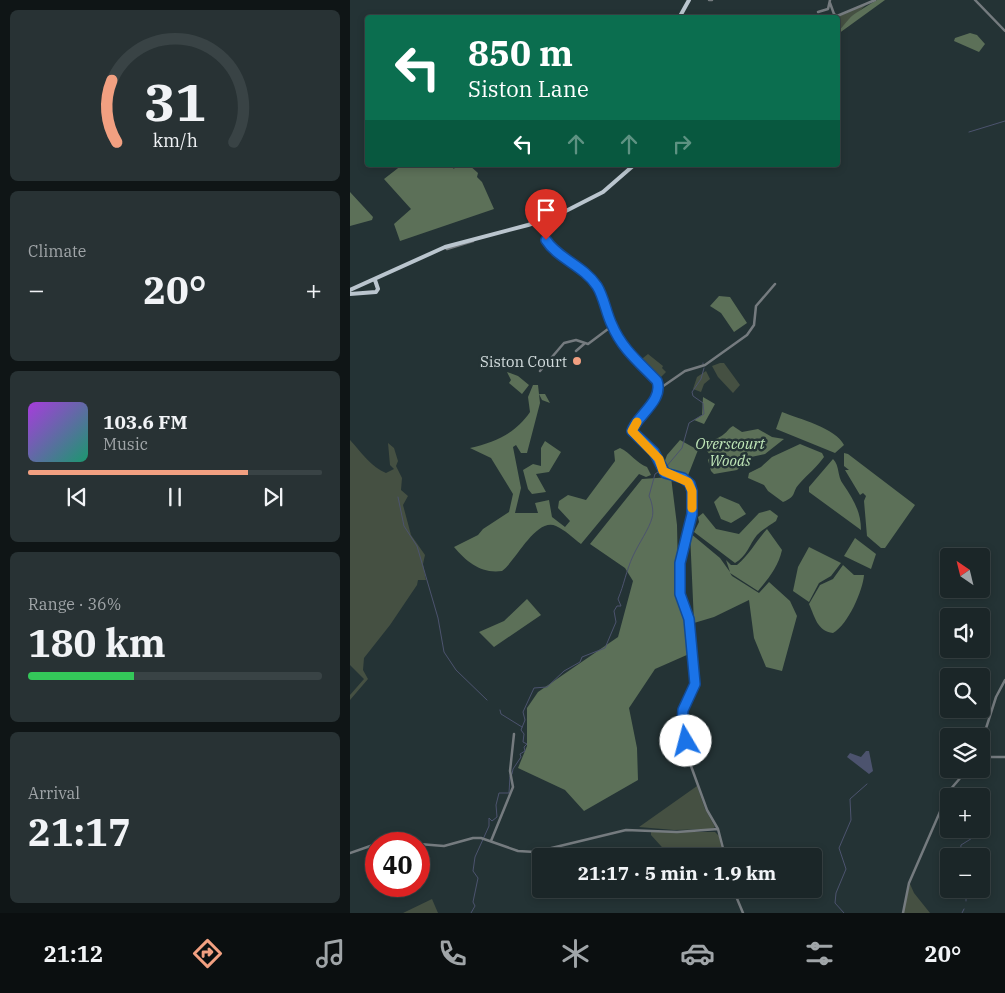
<!DOCTYPE html>
<html lang="en">
<head>
<meta charset="utf-8">
<style>
	:root { --surface:#1b2628; --page:#283234; --text:#f1f3f6; --muted:#a0a5a8; --line:#394345; --accent:#f2a081 }
	body { margin:0; font-family:"IBM Plex Serif",serif; background:var(--page); color:var(--text); height:100vh; display:flex; flex-direction:column; font-size:19px; white-space:nowrap }
	* { box-sizing:border-box; margin:0 }
	p { font-size:16px; color:var(--muted) }
	.icon { flex:none; width:28px; height:28px; fill:none; stroke:currentColor; stroke-width:2; stroke-linecap:round; stroke-linejoin:round }
	.map { position:relative; flex:1; overflow:hidden }
	.drawer { display:flex; flex-direction:column; gap:10px; padding:10px; background:#0f1516; width:350px }
	.drawer>* { flex:none }
	.banner { position:absolute; left:15px; top:15px; width:475px; height:152px; border-radius:5px; box-shadow:0 2px 8px #0003,0 0 0 1px var(--line); background:#0b6e4f; color:#fff; overflow:hidden }
	.needle { width:32px; rotate:325deg }
	.controls { position:absolute; left:590px; top:548px; display:grid; gap:10px }
	.controls a { display:grid; place-items:center; width:50px; height:50px; border-radius:5px; background:var(--surface); box-shadow:0 2px 8px #0003,0 0 0 1px var(--line); font-size:25px }
	.speed { position:absolute; left:15px; top:832px; display:flex; gap:10px; font-size:25px; font-weight:700; text-align:center }
	.speed>* { display:grid; place-content:center; width:65px; height:65px; border-radius:50%; background:var(--surface); box-shadow:0 2px 8px #0003,0 0 0 1px var(--line); line-height:1 }
	.speed .limit { border:8px solid #d22; background:#fff; color:#111 }
	.pin { position:absolute; display:grid; place-items:center; width:42px; height:42px; color:#fff; margin:-51px -21px; border-radius:50% 50% 50% 0; rotate:-45deg; box-shadow:0 0 5px #0007 }
	.pin .icon { rotate:45deg }
	.me { position:absolute; width:55px; margin:-28px; rotate:352deg; stroke-linejoin:round; filter:drop-shadow(0 0 4px #0008) }
	.turn { display:flex; align-items:center; gap:18px; height:105px; padding:0 20px; font-size:22px }
	.turn .icon { width:65px; height:65px; stroke-width:2.5 }
	.turn b { display:block; font-size:35px; line-height:42px }
	.lanes { display:flex; align-items:center; height:48px; padding:0 20px; background:#0003; justify-content:center; gap:25px; direction:ltr }
	.lanes .off { opacity:.35 }
	.big { font-size:38px; font-weight:700; line-height:1.1 }
	.drawer .card { flex:1; display:flex; flex-direction:column; justify-content:center; gap:8px; min-width:0; padding:0 18px; border-radius:8px; background:var(--page) }
	.drawer .dial { align-items:center; gap:0 }
	.dial svg { height:130px; overflow:visible; fill:none; stroke:var(--line); stroke-width:7; stroke-linecap:round; text-anchor:middle }
	.dial text { fill:var(--text); stroke:none }
	.song { display:flex; align-items:center; gap:15px }
	.cover { width:60px; height:60px; border-radius:8px; background:linear-gradient(135deg,hsl(280 70% 55%),hsl(160 70% 35%)) }
	.played { height:5px; border-radius:2px; background:linear-gradient(90deg,var(--accent) 75%,var(--line) 75%) }
	.keys { display:flex; justify-content:space-around; direction:ltr }
	.heat { display:flex; justify-content:space-between; align-items:center; font-size:28px; direction:ltr }
	.charge { height:8px; border-radius:4px; background:linear-gradient(90deg,#34c759 36%,var(--line) 0) }
	.trip { position:absolute; left:182px; top:848px; width:290px; height:50px; border-radius:5px; background:var(--surface); box-shadow:0 2px 8px #0003,0 0 0 1px var(--line); font-weight:700; line-height:50px; text-align:center }
	.menu { display:flex; height:80px; justify-content:space-around; align-items:center; background:#0b0f10; color:var(--muted) }
	.menu .icon { width:35px; height:35px }
	.menu .selected { color:var(--accent) }
	.menu b { font-size:22px; color:var(--text) }
	main { display:flex; flex:1; min-height:0 }
	.map>svg:first-child { display:block }
	.green { fill:#455042 }
	.forest { fill:#5c7058 }
	.water { fill:#4c536e }
	.lines { fill:none; stroke-linecap:round; stroke-linejoin:round }
	.stream { stroke:#4c536e; stroke-width:1 }
	.minor { stroke:#757b7f; stroke-width:2.5 }
	.major { stroke:#bac5ce; stroke-width:4 }
	.route-casing { stroke:#114b97; stroke-width:12 }
	.route { stroke:#1a73e8; stroke-width:9 }
	.slow { stroke:#f59e0b; stroke-width:9 }
	.poi-dot { fill:#f2a081; stroke:#243335; stroke-width:2 }
	.labels { text-anchor:middle; dominant-baseline:central; stroke-width:5; stroke-linejoin:round; paint-order:stroke }
	.poi-label { font-size:15px; fill:#d2dcdd; stroke:#243335; text-anchor:end }
	.park-label { font-size:15px; font-style:italic; fill:#c0e7b8; stroke:#243335 }
</style>
</head>
<body>
<main>
<section class="drawer">
<div class="card dial"><svg viewBox="0 0 100 80">
<path d="M14 69A42 42 0 1 1 86 69"/>
<path d="M14 69A42 42 0 0 1 11 31" stroke="#f2a081"/>
<text x="50" y="56" font-size="32" font-weight="700">31</text>
<text x="50" y="72" font-size="11">km/h</text>
</svg></div>
<div class="card"><p>Climate</p>
<div class="heat"><a>−</a><b class="big">20°</b><a>+</a></div>
</div>
<div class="card">
<div class="song"><i class="cover"></i><div><b>103.6 FM</b><p>Music</p></div></div>
<div class="played"></div>
<div class="keys"><svg class="icon" aria-label="previous" viewBox="0 0 24 24"><path d="M18 5L8 12l10 7zM5 5v14"/></svg><svg class="icon" aria-label="pause" viewBox="0 0 24 24"><path d="M8 5v14M16 5v14"/></svg><svg class="icon" aria-label="next" viewBox="0 0 24 24"><path d="M6 5l10 7-10 7zM19 5v14"/></svg></div>
</div>
<div class="card"><p>Range · 36%</p><b class="big">180 km</b><div class="charge"></div></div>
<div class="card"><p>Arrival</p><b class="big">21:17</b></div>
</section>
<div class="map">
<svg width="655" height="913" viewBox="0 0 655 913">
	<rect width="100%" height="100%" fill="#243335"/>
	<!-- green -->
	<path class="green" d="M516,5L488,31V18H484Z
		M298,354L313,366L312,368L316,372L309,379L288,362Z
		M370,363H374L390,385L383,393L368,377L362,366Z
		M356,371L360,379L354,384L351,392L343,389L347,377Z
		M0,440C10,451 22,468 36,473L44,469L40,465L38,443L44,448L48,461L46,466L52,478L51,490L58,496L53,505L61,535L75,555L73,564L76,580H68L67,585L40,625L14,658L13,670L18,679L0,700V695L14,679L0,665Z
		M347,786L355,809L365,827L362,829L324,830L289,827Z
		M301,832H365L369,836L373,856H320L301,835Z
		M560,884L564,893L580,913H553Z
		M82,899L88,913H53Z"/>
	<!-- forest -->
	<path class="forest" d="M527,0H535L488,34V31C494,26 499,17 506,13C513,9 519,4 527,0Z
		M620,33L627,35L635,44L629,52L604,41L605,38Z
		M52,165H100L104,169L106,165H119L128,173L127,177L132,182L144,209L50,241L44,224L61,209L34,179Z
		M0,192L23,217L22,220L0,226Z
		M369,296L380,297L397,323L384,332L371,313L360,306Z
		M157,372L168,376L179,385L172,394L159,383L161,380Z
		M183,385H188L189,394H195L200,403L192,400L189,394L190,403L177,453H171L166,445L163,447L171,488L165,513H188L185,503L199,500L202,517L215,527L220,521L208,508L209,501L218,495L236,500L265,461L264,451L270,448C281,453 286,463 297,467L301,475L296,477L289,474L231,544C223,538 215,530 206,526C186,517 166,561 152,571C131,574 117,562 104,547L128,535L133,529L159,512L163,494L141,458L120,448C145,442 165,434 180,412L178,397Z
		M353,397L365,404L354,424L344,420L352,415Z
		M432,412C449,419 486,428 494,445L485,453L426,429Z
		M383,426L392,432L408,429L422,437L434,439L415,454L401,457L387,470L364,474L361,471L358,460L361,456L357,451C359,438 366,441 374,434C378,431 378,429 383,426Z
		M330,440L348,450L337,478L318,471L313,466L317,455Z
		M195,441L211,452L199,472L186,474L196,492L182,494L178,489L173,470L183,464L191,466V448Z
		M450,444L472,453L474,457C467,467 458,474 450,483C441,492 448,496 433,502L418,491L414,485L398,478L399,473L411,467L422,457Z
		M494,453L498,454L565,505L535,548H531L517,536L514,501L516,496L513,493L510,495L495,470H499L494,466Z
		M483,459C490,466 487,476 493,484C503,499 511,511 511,530L459,492V487Z
		M321,477L327,525L328,571L325,590L337,624L339,654L305,669L279,708L287,748L288,780L234,811L215,790L168,768L177,746V708L188,692L268,637L283,581L275,568L240,544L292,479Z
		M370,496L389,504L396,514L381,523L371,519L364,502Z
		M420,510L428,516L426,521C419,526 413,529 407,535C399,545 397,556 385,563L344,532L349,522L348,517L353,513L366,529L389,534L409,513Z
		M417,529L432,550C428,567 419,578 408,591L380,573L382,576L409,593L419,582L440,601L447,616L432,671L416,667L404,638L399,600L364,617L344,623L340,533L370,558L380,572L376,560L381,565H387C400,554 406,541 417,529Z
		M505,538L526,554L521,569L494,556Z
		M459,547L491,563L481,576L469,583L459,602L443,591L448,567Z
		M493,565L504,575H514C513,590 498,625 483,633C467,631 465,617 459,604L470,585L483,579Z
		M177,599L191,615L144,647L129,632L154,621Z"/>
	<!-- water -->
	<path class="water" d="M516,751H519L523,771L519,774L497,757L500,753L511,757Z"/>
	<g class="lines">
		<!-- stream -->
		<path class="stream" d="M619,132L655,121
			M353,363V364
			M48,497L54,526L67,546L88,618L94,652L106,670L137,700
			M150,710L151,714L172,727
			M162,774L163,769L171,757L170,754L175,751L174,747L177,744L173,742L174,734L171,730L175,720L173,712L184,688L197,687L214,671L230,662L232,657L255,648L266,622L264,611L267,606H271L268,599C274,585 276,571 283,556C289,543 299,529 302,518C304,512 302,502 299,496L305,474L316,467L332,448L339,423L354,414L353,403L343,396L342,392L351,379L354,368
			M610,856L611,845L632,832L640,812
			M616,889V901
			M121,913L125,906L123,902L128,878L123,871L125,857L139,826V818L142,821L147,817L146,805L149,793H159L160,776
			M494,913L485,903L486,893L496,869L489,848L501,820L500,799L517,784
			M612,913L614,909"/>
		<!-- minor -->
		<path class="minor" d="M359,0H362
			M625,0L655,31
			M480,3L484,14L487,16L525,0
			M468,12L478,9L480,0
			M196,220L195,233L199,245L233,270L247,286L262,326L276,351L309,383L297,412L282,431L304,452L315,473L333,478L340,484L342,491V514L331,563L330,578V594L339,619L345,684L333,710L332,722L341,766L357,810L368,829L375,856
			M95,247L97,249L123,241
			M226,351L234,344
			M190,371L214,343L226,340L238,344L262,326
			M309,389L335,371L355,365L397,335L404,325L406,306L425,284
			M631,744L646,697L655,680
			M631,757H655
			M141,841L163,787L160,771L164,734
			M27,844H60
			M69,844L94,846L123,838H131L168,851L185,852L276,830L327,832L368,829
			M0,853L26,844
			M383,889L393,913
			M553,913L559,883L599,791L618,769"/>
		<!-- major -->
		<path class="major" d="M329,18L339,0
			M0,290L95,247L178,225L208,215L253,192L284,165
			M0,294L26,292L28,289L25,280"/>
	</g>
	<g class="lines">
		<!-- route casing -->
		<g class="route-casing">
			<path id="route" d="M196,240C207,258 234,266 247,286C254,297 256,313 262,325C272,349 290,363 307,381C314,401 286,416 282,431L304,452L315,473L333,478L340,484L342,491V514L330,563V594L339,619L345,684L333,710L332,722L336,741"/>
		</g>
		<!-- route -->
		<use href="#route" class="route"/>
		<!-- slow -->
		<path class="slow" d="M287,422L282,431L309,459L313,471L338,482L342,491V508"/>
	</g>
	<!-- markers -->
	<circle class="poi-dot" cx="227" cy="361" r="5"/>
	<g class="labels">
		<!-- poi labels -->
		<g class="poi-label">
			<text x="217" y="361">Siston Court</text>
		</g>
		<!-- park labels -->
		<g class="park-label">
			<text x="380" y="443">Overscourt<tspan x="380" dy="17">Woods</tspan></text>
		</g>
	</g>
</svg>
<div class="controls">
<a><svg class="needle" viewBox="-14 -14 28 28"><path d="M0-13l5 13h-10z" fill="#e53935"/><path d="M0 13l5-13h-10z" fill="#a0a5a8"/></svg></a>
<a><svg class="icon" aria-label="sound" viewBox="0 0 24 24"><path d="M4 9h4l5-4v14l-5-4H4zM17 9q2 3 0 6"/></svg></a>
<a><svg class="icon" aria-label="search" viewBox="0 0 24 24"><circle cx="10" cy="10" r="6"/><path d="M15 15l6 6"/></svg></a>
<a><svg class="icon" aria-label="layers" viewBox="0 0 24 24"><path d="M12 4l9 5-9 5-9-5zM3 14l9 5 9-5"/></svg></a>
<a>+</a>
<a>−</a>
</div>
<div class="speed"><div class="limit">40</div></div>
<div class="pin" style="left:196px;top:240px;background:#d93025"><svg class="icon" aria-label="arrive" viewBox="0 0 24 24"><path d="M6 21V4h12l-3 4 3 4H6"/></svg></div>
<svg class="me" style="left:336px;top:741px" viewBox="-20 -20 40 40"><circle r="19" fill="#fff"/><path d="M0-13L10 11 0 6-10 11z" fill="#1a73e8"/></svg>
<div class="trip">21:17 · 5 min · 1.9 km</div>
<div class="banner">
<div class="turn"><svg class="icon" aria-label="left" viewBox="0 0 24 24"><path d="M17 20v-9H6M10 6l-5 5 5 5"/></svg><div><b>850 m</b>Siston Lane</div></div>
<div class="lanes"><svg class="icon" aria-label="left" viewBox="0 0 24 24"><path d="M17 20v-9H6M10 6l-5 5 5 5"/></svg><svg class="icon off" aria-label="ahead" viewBox="0 0 24 24"><path d="M12 20V5M6 11l6-6 6 6"/></svg><svg class="icon off" aria-label="ahead" viewBox="0 0 24 24"><path d="M12 20V5M6 11l6-6 6 6"/></svg><svg class="icon off" aria-label="right" viewBox="0 0 24 24"><path d="M7 20v-9h11M14 6l5 5-5 5"/></svg></div>
</div>
</div>
</main>
<nav class="menu">
<b>21:12</b>
<svg class="icon selected" aria-label="directions" viewBox="0 0 24 24"><path d="M12 3l9 9-9 9-9-9zM9 14v-3h6M13 9l2 2-2 2"/></svg>
<svg class="icon" aria-label="music" viewBox="0 0 24 24"><path d="M9 18V5l10-2v13"/><circle cx="6" cy="18" r="3"/><circle cx="16" cy="16" r="3"/></svg>
<svg class="icon" aria-label="phone" viewBox="0 0 24 24"><path d="M5 4h4l2 5-3 2q2 4 5 5l2-3 5 2v4C11 20 4 13 5 4z"/></svg>
<svg class="icon" aria-label="climate" viewBox="0 0 24 24"><path d="M12 3v18M4 7l16 10M4 17L20 7"/></svg>
<svg class="icon" aria-label="car" viewBox="0 0 24 24"><path d="M5 17H2v-5l4-1 3-4h7l3 4 3 1v5h-3M9 17h6M6 11h13"/><circle cx="7" cy="17" r="2"/><circle cx="17" cy="17" r="2"/></svg>
<svg class="icon" aria-label="filters" viewBox="0 0 24 24"><path d="M4 7h16M4 17h16"/><circle cx="9" cy="7" r="2"/><circle cx="15" cy="17" r="2"/></svg>
<b>20°</b>
</nav>
</body>
</html>
